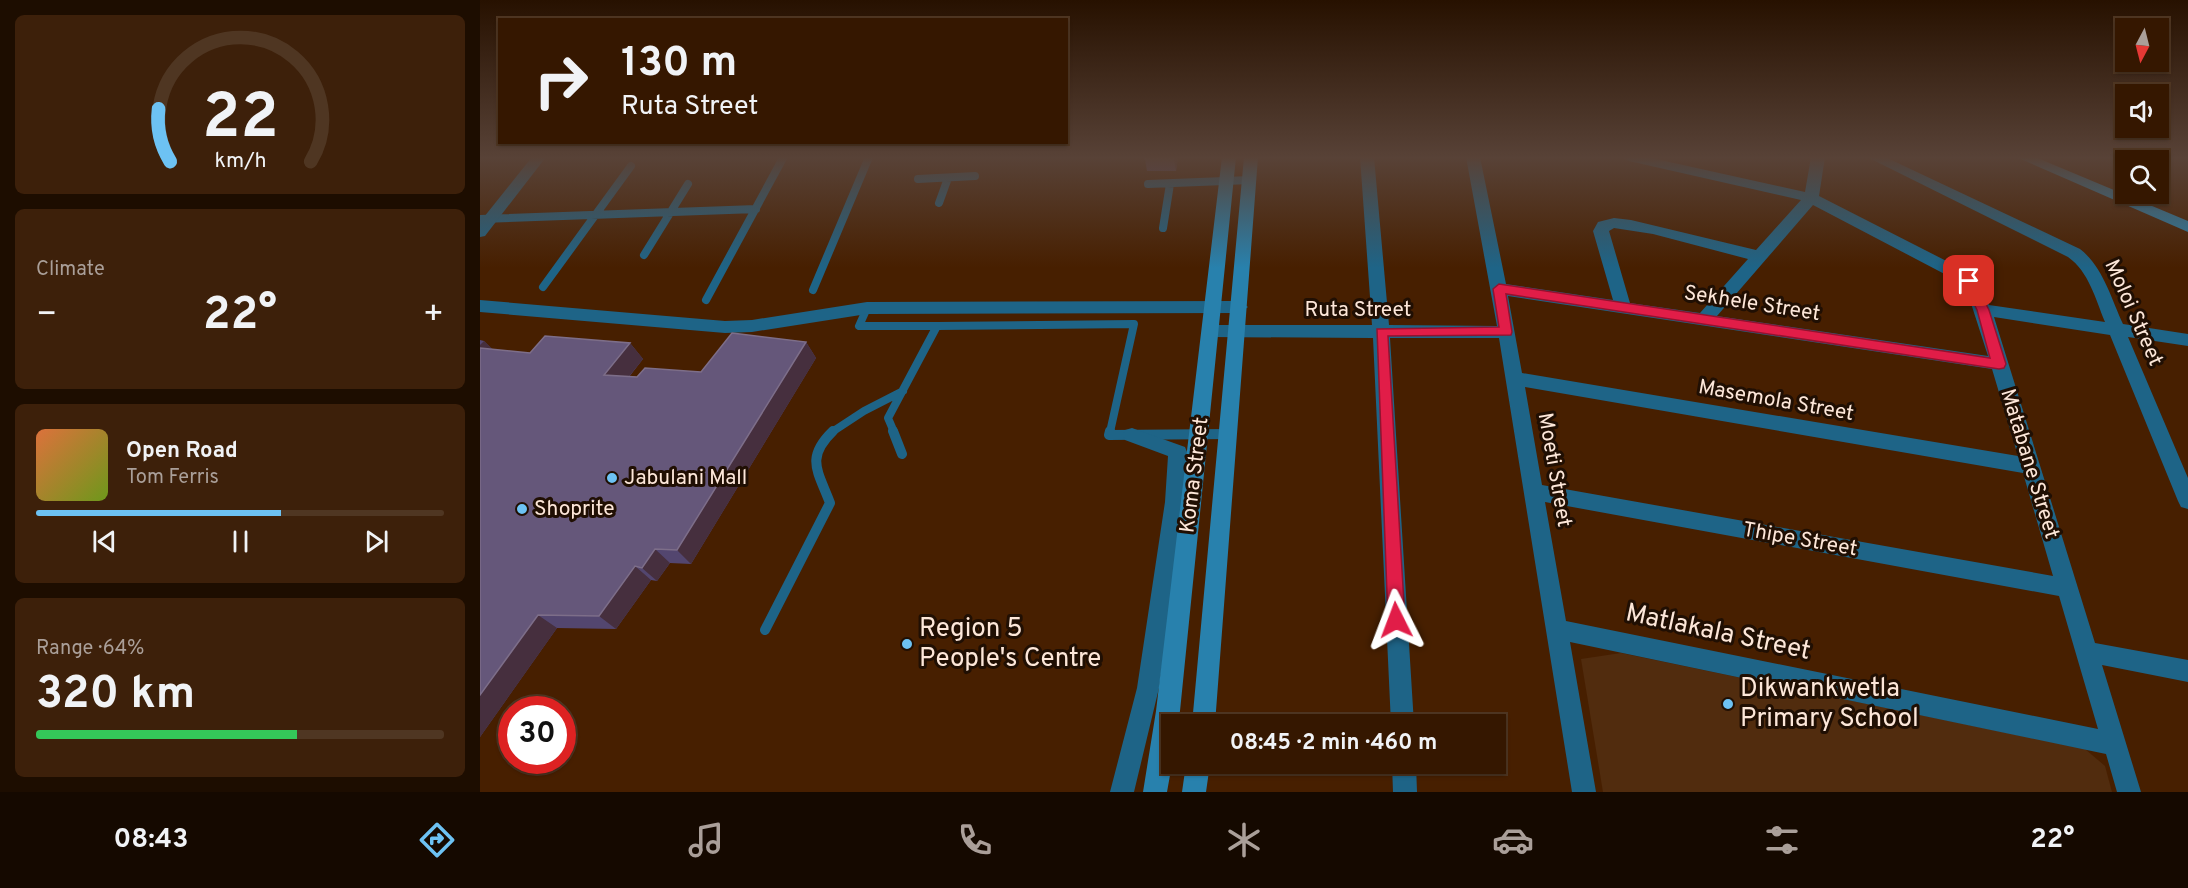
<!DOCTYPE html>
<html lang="en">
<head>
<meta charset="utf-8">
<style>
	:root { --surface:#351700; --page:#3d200a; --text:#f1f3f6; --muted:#aa9f99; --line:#4f3622; --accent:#6dc2f3 }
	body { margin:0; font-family:Overpass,sans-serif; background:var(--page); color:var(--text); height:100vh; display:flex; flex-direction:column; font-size:22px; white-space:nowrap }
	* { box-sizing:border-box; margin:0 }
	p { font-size:20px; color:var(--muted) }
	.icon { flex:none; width:33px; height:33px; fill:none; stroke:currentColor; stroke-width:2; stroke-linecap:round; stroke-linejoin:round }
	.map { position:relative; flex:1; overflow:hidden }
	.details { display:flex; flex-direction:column; gap:15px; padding:15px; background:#1d0d00; width:480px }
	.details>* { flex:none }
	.banner { position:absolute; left:18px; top:18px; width:570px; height:126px; border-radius:0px; box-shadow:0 2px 4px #0004,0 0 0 2px var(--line); background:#351700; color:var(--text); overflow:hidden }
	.needle { width:39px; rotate:187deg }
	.buttons { position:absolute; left:1635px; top:18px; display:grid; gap:12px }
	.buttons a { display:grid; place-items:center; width:54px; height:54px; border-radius:0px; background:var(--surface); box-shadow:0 2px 4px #0004,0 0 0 2px var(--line); font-size:30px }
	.speed { position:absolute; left:18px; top:696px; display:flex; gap:12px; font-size:30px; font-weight:700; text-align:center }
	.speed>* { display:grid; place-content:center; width:78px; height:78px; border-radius:50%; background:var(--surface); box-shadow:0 2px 4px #0004,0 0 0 2px var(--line); line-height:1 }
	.speed .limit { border:9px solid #d22; background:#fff; color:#111 }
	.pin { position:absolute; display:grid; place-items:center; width:51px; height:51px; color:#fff; margin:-26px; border-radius:12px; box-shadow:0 3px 9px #0006 }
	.me { position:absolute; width:66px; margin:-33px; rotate:357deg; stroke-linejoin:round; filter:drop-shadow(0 0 4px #0008) }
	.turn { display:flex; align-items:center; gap:21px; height:126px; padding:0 24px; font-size:27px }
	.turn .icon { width:78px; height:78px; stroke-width:2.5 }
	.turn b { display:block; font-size:42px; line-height:51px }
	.big { font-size:45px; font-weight:700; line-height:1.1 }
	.details .tile { flex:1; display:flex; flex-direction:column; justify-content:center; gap:9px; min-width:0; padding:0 21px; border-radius:9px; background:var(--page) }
	.details .dial { align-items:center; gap:0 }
	.dial svg { height:156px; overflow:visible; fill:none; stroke:var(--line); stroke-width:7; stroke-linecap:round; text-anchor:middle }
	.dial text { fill:var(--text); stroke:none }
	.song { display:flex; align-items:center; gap:18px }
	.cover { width:72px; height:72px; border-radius:9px; background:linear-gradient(135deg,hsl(20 70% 55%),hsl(80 70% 35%)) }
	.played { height:6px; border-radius:3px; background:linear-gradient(90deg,var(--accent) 60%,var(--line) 60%) }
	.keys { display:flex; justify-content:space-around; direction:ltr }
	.heat { display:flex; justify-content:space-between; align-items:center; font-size:33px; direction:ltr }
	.charge { height:9px; border-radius:4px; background:linear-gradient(90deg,#34c759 64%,var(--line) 0) }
	.trip { position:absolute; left:681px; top:714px; width:345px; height:60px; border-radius:0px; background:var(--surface); box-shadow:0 2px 4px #0004,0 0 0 2px var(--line); font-weight:700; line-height:60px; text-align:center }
	.tabs { display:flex; height:96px; justify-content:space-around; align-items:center; background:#150900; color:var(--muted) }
	.tabs .icon { width:42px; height:42px }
	.tabs .active { color:var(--accent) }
	.tabs b { font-size:27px; color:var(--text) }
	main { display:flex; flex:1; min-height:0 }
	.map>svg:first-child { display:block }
	.built { fill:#512c0e }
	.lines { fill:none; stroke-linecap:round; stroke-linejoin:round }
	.lane-far1 { stroke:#1e6487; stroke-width:8 }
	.lane { stroke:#1e6487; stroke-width:10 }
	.street { fill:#1e6487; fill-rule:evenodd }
	.secondary { fill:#2881ad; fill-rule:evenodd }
	.wall { fill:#53466f }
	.shaded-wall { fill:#462f3e }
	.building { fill:#65577a; stroke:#7d6e89; stroke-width:1.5 }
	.route { fill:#e11d48; stroke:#92132f; stroke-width:1.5 }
	.poi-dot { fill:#6dc2f3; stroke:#200f03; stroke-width:2 }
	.labels { text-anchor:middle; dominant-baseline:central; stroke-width:6; stroke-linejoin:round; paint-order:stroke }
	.street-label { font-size:21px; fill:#fde7d9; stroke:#200f03 }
	.poi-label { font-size:21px; fill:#fde7d9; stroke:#200f03; text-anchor:start }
	.near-poi-label { font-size:26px; fill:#fde7d9; stroke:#200f03; text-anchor:start }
	.near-street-label { font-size:26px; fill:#fde7d9; stroke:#200f03 }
</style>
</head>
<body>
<main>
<section class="details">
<div class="tile dial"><svg viewBox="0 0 100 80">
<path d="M14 69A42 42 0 1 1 86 69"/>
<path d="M14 69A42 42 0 0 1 8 42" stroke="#6dc2f3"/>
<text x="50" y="56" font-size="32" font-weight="700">22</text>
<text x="50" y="72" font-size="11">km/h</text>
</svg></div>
<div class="tile"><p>Climate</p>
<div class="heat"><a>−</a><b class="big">22°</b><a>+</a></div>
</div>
<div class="tile">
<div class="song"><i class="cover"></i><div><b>Open Road</b><p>Tom Ferris</p></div></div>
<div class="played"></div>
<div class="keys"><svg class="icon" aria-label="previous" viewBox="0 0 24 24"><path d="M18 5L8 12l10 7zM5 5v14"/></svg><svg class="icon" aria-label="pause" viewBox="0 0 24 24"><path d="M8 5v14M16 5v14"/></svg><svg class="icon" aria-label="next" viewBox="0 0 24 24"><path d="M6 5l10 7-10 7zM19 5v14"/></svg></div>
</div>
<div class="tile"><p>Range · 64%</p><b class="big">320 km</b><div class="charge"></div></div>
</section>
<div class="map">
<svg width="1708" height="792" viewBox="0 0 1708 792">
	<rect width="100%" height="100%" fill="#471f00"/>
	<!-- built -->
	<path class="built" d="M1141,653L1605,749L1625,766L1632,792H1123L1101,659Z"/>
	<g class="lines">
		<!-- lane-far1 -->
		<path class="lane-far1" d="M438,179L495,176
			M668,184L770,180
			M459,203L468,178
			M0,219L276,209
			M683,228L690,184
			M164,255L208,184
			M63,287L151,166
			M333,290L389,157
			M226,300L303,158
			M387,308L379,326H457
			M352,432L384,411L423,391
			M414,432L408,418L457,326L654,324L630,432"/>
		<!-- lane -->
		<path class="lane" d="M413,431L422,454
			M630,431L629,435L748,434
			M285,630L350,503C338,471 325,458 353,431"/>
		<!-- street -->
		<path class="street" d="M52,157H66L5,236L0,237V222Z
			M880,157H894L909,325L1017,326L986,157H1000L1026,284L1133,300L1113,231L1118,222L1134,218L1151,220L1276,250L1321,200L1149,161L1142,157H1167L1325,192L1331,157H1345L1339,196L1488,272L1500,284L1509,305L1625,322C1615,298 1609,272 1588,257L1387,157H1405L1600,249C1623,267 1631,298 1643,324L1708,334V346L1648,337L1708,478V509L1701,507L1698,501L1630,335L1514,317L1615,643L1708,660V682L1622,665L1661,792H1637L1626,754L1090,642L1116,792H1092L1019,338H910L934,724H911L893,338L731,337L723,331L731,325H892ZM1333,205L1476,280L1487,291L1508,356L1237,316ZM1134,228L1173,234L1268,259L1220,313L1150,303L1129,231ZM1028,296L1512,369L1538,456L1042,373ZM1045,387L1543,473L1573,576L1062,485ZM1065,502L1579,596L1618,729L1086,621Z
			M0,300L245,321L272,320L387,302L760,301L768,307L760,313L387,314L272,332L245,333L0,312Z
			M652,428L705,447L707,452L705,502L679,688L654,792H630L657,688L685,502L688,456L645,440L643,435L645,430Z
			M912,764H936L937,792H913Z"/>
		<!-- secondary -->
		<path class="secondary" d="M742,157H756L700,711L697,724H692V764L687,792H663L676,711Z
			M764,157H778L735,724H712Z
			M1536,157H1555L1708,221V232Z
			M706,764H730L726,792H702Z"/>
	</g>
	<!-- wall -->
	<path class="wall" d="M698,157L696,171H667L665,159Z
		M0,340L4,341L13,350L50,353L150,343L163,359L149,377H157L221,372L326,342L336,358L211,564L190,563L177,581L171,580L136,629L77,628L0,737Z"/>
	<!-- shaded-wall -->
	<path class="shaded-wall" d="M694,157H698L696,171L694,159Z
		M4,341L20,356L0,350V345Z
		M326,342L336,358L211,564L197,550Z
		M150,343L163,359L138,390L124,375Z
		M175,549L190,563L177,581L162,568Z
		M155,566L171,580L136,629L119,616Z
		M58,615L77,628L0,737V695Z"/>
	<!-- building -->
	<path class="building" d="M666,157H694V159H665Z
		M252,333L326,342L197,550L175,549L162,568L155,566L119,616L58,615L0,695V348L50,353L65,336L150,343L124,375L157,377L165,368L221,372Z"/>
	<!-- sky -->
	<linearGradient id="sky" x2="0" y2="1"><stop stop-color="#271100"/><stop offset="0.59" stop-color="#584237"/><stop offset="1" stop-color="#584237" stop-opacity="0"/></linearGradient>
	<rect width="1708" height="268" fill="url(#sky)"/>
	<!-- route -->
	<path class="route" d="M1489,277L1493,278L1509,310L1526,364L1524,368L1519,369L1026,294L1032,332L1031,335L908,336L925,620L922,626L916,628L911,626L908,620L897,329L1019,327L1013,289L1019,284L1510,358L1497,310L1483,281Z"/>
	<!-- markers -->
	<g class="poi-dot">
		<circle cx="132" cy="478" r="6"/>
		<circle cx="42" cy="509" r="6"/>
		<circle cx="427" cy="644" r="6"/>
		<circle cx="1248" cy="704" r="6"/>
	</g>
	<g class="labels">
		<!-- street labels -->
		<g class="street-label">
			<text transform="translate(1272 304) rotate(9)">Sekhele Street</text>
			<text x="878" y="310">Ruta Street</text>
			<text transform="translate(1653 313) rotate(66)">Moloi Street</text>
			<text transform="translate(1296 401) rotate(10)">Masemola Street</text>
			<text transform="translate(1549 464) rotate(73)">Matabane Street</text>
			<text transform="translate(1074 470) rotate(80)">Moeti Street</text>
			<text transform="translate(715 475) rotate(-83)">Koma Street</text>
			<text transform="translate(1320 540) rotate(10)">Thipe Street</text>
		</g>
		<!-- poi labels -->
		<g class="poi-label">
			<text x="144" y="478">Jabulani Mall</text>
			<text x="54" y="509">Shoprite</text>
		</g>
		<!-- near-poi labels -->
		<g class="near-poi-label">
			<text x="439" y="629">Region 5<tspan x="439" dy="30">People's Centre</tspan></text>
			<text x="1260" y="689">Dikwankwetla<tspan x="1260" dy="30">Primary School</tspan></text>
		</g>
		<!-- near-street labels -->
		<g class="near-street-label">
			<text transform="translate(1238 633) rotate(12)">Matlakala Street</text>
		</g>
	</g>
</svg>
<div class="buttons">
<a><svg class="needle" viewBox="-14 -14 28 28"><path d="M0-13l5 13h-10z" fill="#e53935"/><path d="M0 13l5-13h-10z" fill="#aa9f99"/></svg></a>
<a><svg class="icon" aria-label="sound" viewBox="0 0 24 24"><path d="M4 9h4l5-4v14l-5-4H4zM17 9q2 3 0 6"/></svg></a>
<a><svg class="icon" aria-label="search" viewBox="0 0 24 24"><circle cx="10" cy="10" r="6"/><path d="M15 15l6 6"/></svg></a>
</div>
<div class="speed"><div class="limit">30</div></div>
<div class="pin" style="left:1489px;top:281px;background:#d93025"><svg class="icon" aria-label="arrive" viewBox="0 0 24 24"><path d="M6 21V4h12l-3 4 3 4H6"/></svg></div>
<svg class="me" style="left:916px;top:620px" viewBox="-20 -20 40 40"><path d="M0-17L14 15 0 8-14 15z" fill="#e11d48" stroke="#fff" stroke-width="4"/></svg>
<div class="trip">08:45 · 2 min · 460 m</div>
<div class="banner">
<div class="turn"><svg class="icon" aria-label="right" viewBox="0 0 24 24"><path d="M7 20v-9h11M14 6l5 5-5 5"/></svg><div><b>130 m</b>Ruta Street</div></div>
</div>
</div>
</main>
<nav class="tabs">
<b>08:43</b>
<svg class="icon active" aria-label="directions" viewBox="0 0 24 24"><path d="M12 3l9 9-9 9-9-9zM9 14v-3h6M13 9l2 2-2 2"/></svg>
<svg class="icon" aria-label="music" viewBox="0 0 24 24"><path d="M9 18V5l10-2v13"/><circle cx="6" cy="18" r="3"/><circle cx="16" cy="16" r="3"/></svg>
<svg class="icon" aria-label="phone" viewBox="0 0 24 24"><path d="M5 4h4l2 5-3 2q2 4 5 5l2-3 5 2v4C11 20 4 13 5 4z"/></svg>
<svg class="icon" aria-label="climate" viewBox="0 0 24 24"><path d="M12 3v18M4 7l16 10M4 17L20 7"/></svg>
<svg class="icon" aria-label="car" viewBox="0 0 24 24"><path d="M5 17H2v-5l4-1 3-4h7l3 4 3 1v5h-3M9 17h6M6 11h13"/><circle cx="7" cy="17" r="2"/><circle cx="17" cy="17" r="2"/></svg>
<svg class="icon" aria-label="filters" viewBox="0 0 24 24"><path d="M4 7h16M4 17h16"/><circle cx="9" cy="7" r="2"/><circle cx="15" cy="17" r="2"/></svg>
<b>22°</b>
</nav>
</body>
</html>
